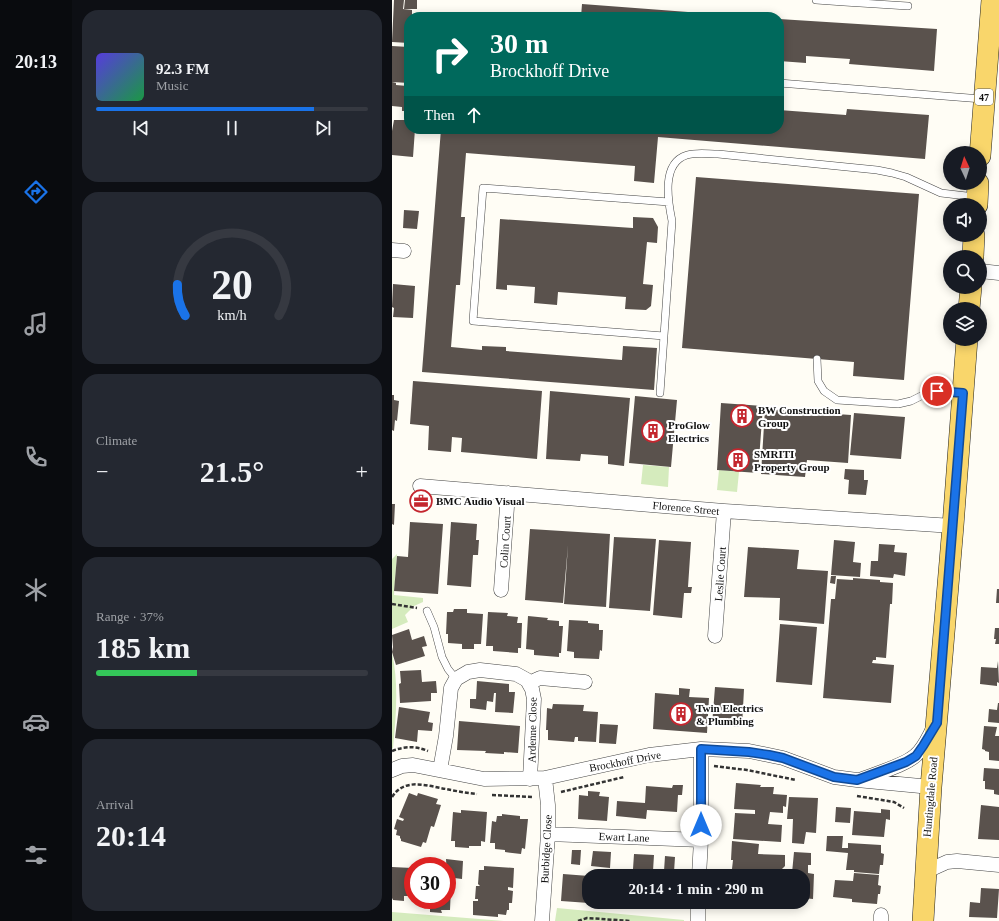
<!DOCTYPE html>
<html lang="en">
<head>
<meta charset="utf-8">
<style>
	:root { --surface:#171b24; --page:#242831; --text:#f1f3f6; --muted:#9ea1a6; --line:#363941; --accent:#1a73e8 }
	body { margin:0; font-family:"Times New Roman",serif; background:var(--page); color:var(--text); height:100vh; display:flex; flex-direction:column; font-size:15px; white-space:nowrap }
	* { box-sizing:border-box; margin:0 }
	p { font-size:13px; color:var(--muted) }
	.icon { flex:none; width:22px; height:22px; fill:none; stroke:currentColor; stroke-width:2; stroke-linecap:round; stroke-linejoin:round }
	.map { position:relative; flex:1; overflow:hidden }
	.details { display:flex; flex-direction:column; gap:10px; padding:10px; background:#0d0f14; width:320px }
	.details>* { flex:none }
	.banner { position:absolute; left:12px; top:12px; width:380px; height:122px; border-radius:16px; box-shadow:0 2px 10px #0003; background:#00695c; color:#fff; overflow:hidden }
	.needle { width:26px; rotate:356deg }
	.buttons { position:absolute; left:551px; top:146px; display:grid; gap:8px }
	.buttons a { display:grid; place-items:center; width:44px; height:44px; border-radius:50%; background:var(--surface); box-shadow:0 2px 10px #0003; font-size:20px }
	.speed { position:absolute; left:12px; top:857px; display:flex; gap:8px; font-size:20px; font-weight:700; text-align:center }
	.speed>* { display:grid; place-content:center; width:52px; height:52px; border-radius:50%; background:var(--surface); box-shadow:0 2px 10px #0003; line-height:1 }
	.speed .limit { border:6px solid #d22; background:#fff; color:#111 }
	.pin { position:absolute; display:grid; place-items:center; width:34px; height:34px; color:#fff; margin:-17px; border:2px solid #fff; border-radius:50%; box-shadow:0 1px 4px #0007 }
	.me { position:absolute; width:44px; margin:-22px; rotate:0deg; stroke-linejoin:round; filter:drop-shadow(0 0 3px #0008) }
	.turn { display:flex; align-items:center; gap:14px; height:84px; padding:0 20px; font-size:18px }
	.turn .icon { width:52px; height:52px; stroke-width:2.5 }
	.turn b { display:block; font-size:28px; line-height:34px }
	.then { display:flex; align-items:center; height:38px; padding:0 20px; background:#0003; gap:8px; font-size:15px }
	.big { font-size:30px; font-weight:600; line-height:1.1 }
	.details .widget { flex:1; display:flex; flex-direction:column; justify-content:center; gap:6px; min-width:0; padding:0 14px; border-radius:16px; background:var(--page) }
	.details .dial { align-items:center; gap:0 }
	.dial svg { height:104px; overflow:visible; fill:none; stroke:var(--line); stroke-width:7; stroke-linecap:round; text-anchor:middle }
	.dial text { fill:var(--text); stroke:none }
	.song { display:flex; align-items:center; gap:12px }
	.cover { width:48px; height:48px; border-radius:6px; background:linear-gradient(135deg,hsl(250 70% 55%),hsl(140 70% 35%)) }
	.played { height:4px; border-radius:2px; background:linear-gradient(90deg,var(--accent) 80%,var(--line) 80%) }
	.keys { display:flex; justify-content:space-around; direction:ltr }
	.heat { display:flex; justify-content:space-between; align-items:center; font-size:22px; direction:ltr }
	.charge { height:6px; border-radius:3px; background:linear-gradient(90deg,#34c759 37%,var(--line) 0) }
	.trip { position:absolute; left:190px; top:869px; width:228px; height:40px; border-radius:16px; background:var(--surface); box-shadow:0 2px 10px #0003; font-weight:600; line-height:40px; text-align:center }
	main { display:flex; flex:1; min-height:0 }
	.tab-bar { display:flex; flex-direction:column; width:72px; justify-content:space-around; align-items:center; background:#090b0e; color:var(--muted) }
	.tab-bar .icon { width:28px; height:28px }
	.tab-bar .current { color:var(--accent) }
	.tab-bar b { font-size:18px; color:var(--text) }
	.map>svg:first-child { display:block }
	.green { fill:#d5ebbd }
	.building { fill:#5a524d }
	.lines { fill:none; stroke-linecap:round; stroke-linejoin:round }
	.lane-casing { stroke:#444; stroke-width:8 }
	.street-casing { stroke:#444; stroke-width:15 }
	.primary-casing { stroke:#222; stroke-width:22 }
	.path { stroke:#333; stroke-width:2.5; stroke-dasharray:4 2; stroke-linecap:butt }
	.lane { stroke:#fff; stroke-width:7 }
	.street { stroke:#fff; stroke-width:14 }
	.primary { stroke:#f9d66b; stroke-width:21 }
	.route-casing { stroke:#114b97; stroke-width:10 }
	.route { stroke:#1a73e8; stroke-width:7 }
	.labels { text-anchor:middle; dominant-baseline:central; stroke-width:4; stroke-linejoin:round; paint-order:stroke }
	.shield { fill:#fff; stroke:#585858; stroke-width:1 }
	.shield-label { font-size:10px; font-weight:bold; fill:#111 }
	.poi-label { font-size:11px; font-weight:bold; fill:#111; stroke:#fff; text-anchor:start }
	.street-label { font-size:11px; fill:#111; stroke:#fff }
</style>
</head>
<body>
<main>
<nav class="tab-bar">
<b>20:13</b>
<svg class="icon current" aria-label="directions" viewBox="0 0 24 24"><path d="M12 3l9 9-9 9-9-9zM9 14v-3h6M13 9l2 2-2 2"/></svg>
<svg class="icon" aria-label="music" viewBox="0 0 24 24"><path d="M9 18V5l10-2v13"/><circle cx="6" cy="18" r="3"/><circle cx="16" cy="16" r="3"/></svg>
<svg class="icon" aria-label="phone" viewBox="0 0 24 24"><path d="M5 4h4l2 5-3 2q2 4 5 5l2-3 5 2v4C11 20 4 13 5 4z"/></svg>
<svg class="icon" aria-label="climate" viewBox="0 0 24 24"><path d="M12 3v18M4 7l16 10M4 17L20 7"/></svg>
<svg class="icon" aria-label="car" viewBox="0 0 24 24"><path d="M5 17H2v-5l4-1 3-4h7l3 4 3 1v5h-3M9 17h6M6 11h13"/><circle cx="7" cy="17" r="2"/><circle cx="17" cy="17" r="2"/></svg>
<svg class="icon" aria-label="filters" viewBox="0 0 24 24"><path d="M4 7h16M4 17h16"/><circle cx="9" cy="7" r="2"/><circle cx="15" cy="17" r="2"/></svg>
</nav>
<section class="details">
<div class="widget">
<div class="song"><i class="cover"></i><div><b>92.3 FM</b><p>Music</p></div></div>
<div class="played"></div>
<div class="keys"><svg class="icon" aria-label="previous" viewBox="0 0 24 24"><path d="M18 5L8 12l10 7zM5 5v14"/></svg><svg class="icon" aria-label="pause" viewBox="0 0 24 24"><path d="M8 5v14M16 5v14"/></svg><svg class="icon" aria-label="next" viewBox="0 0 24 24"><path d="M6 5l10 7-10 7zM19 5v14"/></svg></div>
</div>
<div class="widget dial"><svg viewBox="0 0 100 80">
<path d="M14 69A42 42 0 1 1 86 69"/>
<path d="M14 69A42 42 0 0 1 8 45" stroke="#1a73e8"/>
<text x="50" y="56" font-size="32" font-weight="700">20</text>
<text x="50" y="72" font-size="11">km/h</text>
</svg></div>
<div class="widget"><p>Climate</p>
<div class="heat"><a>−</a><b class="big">21.5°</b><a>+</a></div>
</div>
<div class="widget"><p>Range · 37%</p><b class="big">185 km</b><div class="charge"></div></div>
<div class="widget"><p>Arrival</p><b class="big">20:14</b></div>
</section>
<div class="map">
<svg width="607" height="921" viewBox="0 0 607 921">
	<rect width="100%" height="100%" fill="#fffdf5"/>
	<!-- green -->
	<path class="green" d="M251,465L277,467L276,487L249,484Z
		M327,470L347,472L345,492L325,490Z
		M5,554L2,595L31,598V602L22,606L13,615L16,622L0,629V559Z
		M0,653C7,685 4,716 1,748L0,749Z
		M165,908L292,920V921H163Z
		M0,912L112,921H0Z"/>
	<!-- building -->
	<path class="building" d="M2,0H12L11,9L20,10V17H17V43L0,42Z
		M13,0H25V9H12Z
		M190,4L349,16V17H189Z
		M387,19L545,29L542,71L457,64L458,59L414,56V63L387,61Z
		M0,46L17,47V83L0,82Z
		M0,82L4,83V85L15,86V94H17V111H10V107L0,106Z
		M455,109L537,115L533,159L266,137L262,183L242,181L243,166L74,153L69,217H73L68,285H64L59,347L90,350V346L114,347V351L230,360L231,346L265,348L262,390L30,372L49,129H160L179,131V129H387V110L454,115Z
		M2,120H17V129H23L21,157L0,155V131Z
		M304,177L527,194L512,380L461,376L462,362L290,348Z
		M12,210L27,211L25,229L11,228Z
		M241,217L261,218L266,227L265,243L255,242L251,284L261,285L259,306L254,310L233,309L234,297L166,292L165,305L142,303L143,287L115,285V290L104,289L108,219L241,228Z
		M1,284L23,286L21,318L1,317L2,308L0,307Z
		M21,381L150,391L145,459L69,452L70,438L60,437L59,452L36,450L37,426L18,424Z
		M158,391L238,398L232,466L216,464V456L189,454L188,461L154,459Z
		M0,395H2V400L7,401L5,421L3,420L2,431L0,430Z
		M243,396L285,400L279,467L237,463Z
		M329,403L371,406L366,473L325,470Z
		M373,409L459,415L456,463L415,460L413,477L369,474Z
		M462,413L513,417L509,459L458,455Z
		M453,469L472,470V480H476L474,495L456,494L457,480L452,479Z
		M0,504H3L2,525L0,524Z
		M18,522L51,524L46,594L2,591L5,556L16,557Z
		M59,522L85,524L84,540H87L86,555H81L79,587L55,585Z
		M138,529L218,534L214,607L172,604L176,545L171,603L133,600Z
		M222,537L264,539L258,611L217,608Z
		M267,540L299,542L296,587H300L299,593H292L290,618L261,615Z
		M442,540L463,542L461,562L469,563L468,577L439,575Z
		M487,544L503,545L502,552L515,553L513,576L502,574L501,578L478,576L479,561H486Z
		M356,547L407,550L405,569L436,571L432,624L387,620L388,598L352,597Z
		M439,576H444L443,584L438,583Z
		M461,578L488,580V582L501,583L500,604H498L494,658L484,657V660H481L480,663L502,665L499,703L431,698L439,599H443L445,579L461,580Z
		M605,589H607V603H604Z
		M62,609H75V613L91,614L89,644H82V649H70V644L56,643V634H54L55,612H61Z
		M96,612L116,613L115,616L126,617L125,623H130L129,648H126V653L101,651V646H94Z
		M136,616L156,618L155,620L167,621V626H171L169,653H167V657L142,655V650L134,649Z
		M177,620L196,621V623L207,624V630H211L210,651L208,650L207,659L182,658V652L175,651Z
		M388,624L425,627L420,685L384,682Z
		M603,628H607V644H603L604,639H602Z
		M17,629L20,640L32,636L35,646L30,647L33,656L4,665L0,652L1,647L0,635Z
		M606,661L607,683L605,682V686L588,684L589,667L605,668Z
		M29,670L30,682L44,681L45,693H39V701L8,703L7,684L9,683L8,671Z
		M85,681L117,684V692H123L121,713L103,712L104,693H102L101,702L95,701L94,710L78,708V699H84Z
		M323,687L352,689L350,727L320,725Z
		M287,688L298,689L297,697L317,698L315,733L261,729L263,693L287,695Z
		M606,703H607V723L596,722L597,709L605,710Z
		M161,704L192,705L191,711L206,712L204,742L186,741V737H183L182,742L156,740V730H154L155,708L160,709Z
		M7,707L38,712L36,722L41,723L40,731L26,730L25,742L3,738Z
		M67,721L128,726L126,753L112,752V754L93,753L94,751L65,750Z
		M208,724L226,725L224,744L207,743Z
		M592,726L605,727L603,736H607V761L597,760V752L593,751V750L590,749Z
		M592,768L607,769V795L602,794V790L593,789V781H591Z
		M344,783L369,785L368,787H382L381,794L395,795L394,807L391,806V813L378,812L376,824L390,825L389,842L341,839L343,813L363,814V810L342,809Z
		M281,785H291L290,795H286L285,812L255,810L254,819L224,816L225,801L253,803L254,786L280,788Z
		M196,791L208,792L207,796L217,797L215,821L186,819L187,795L196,796Z
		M17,793L25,796L26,793L46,799L44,804L49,805L42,827L39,826L34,843L31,842L29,847L9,841V839L8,838V836L4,835L5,830L2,829L5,819L11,821L12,819L7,817Z
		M397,797L426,798L424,833L414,832L412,844L400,843L401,819H395Z
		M589,805L607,807V840L586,839Z
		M444,807L459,808L458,823L443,822Z
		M489,809L498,810V820L494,819L492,837L460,835L462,811L489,813Z
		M69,810L95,812L93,842L89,841V846H77V848L63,847V841H59L61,812L69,813Z
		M110,814L128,816V819H136L133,849L130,848L129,854L113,852V850L103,849V843H98L100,821L104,822L105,816H110Z
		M435,836H451L450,848H456V843L489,845V853L492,854L491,865H488L487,874L462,872V870H454L456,853L434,851Z
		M340,841L367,844L366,854L393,855V866L389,870V873L340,869L341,860H339Z
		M180,850H189L188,865L179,864Z
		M201,851L219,852L218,868L199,866Z
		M402,852L419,853V865H416V873L422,874L421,899L411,898V876H393L394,872L400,873Z
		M242,854L262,855L261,871L241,869Z
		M273,856L283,857L282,872L272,871Z
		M54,859L71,861L70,879L55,877Z
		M92,866L122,868L121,888L116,887V890L121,891L120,903H117V910H115L114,915L106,914V917L81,915V901H86V899H83L84,886H88L86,884L87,870H92Z
		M0,867L20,868L18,896H12V901L1,900L0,898Z
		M338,871L356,873L364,874L362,876H338Z
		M462,873L487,875L486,885L489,886L488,894H486L485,904L460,902V899L441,897L443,880L461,881Z
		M171,874L197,876V903L169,901Z
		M55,886H59L58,910H49L50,913L38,912V908H30L31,900H55Z
		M589,888L607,889L605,918L577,917L578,902L588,903Z
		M211,902H242V907L211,904Z
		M253,902H285V909L253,908Z"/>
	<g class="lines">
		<!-- lane casing -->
		<g class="lane-casing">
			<path id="lane" d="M424,0L452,2V0
				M452,2L516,6
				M387,83L590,99
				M272,336L81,321L91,188L277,202
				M425,359L426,381L432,391L445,400L506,404L519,401L537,392L545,391L568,392
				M268,393L280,221C276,201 269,163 295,155C305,152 316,154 326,154L485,170L500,173L514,177L549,193L583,197
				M35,611L42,627L50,657L56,669L64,679"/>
		</g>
		<!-- street casing -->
		<g class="street-casing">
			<path id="street" d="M0,250L12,251
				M588,271L607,273
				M28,486L332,511L561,526
				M109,590L116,493
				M323,636L332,511
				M137,683L148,678L193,682
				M0,770L10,766L21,765L92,779L153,778L257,755L309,749L334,750L357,751L391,758L442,777L465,780L539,787
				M48,770L54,736L59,688L64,679L76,672L88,670L124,674L135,680L140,689L142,699L138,779
				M468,780C482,774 514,765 524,755C532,748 536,738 541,729
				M156,834L309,840
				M533,872L555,862L565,861L607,865
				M307,876L309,840V749
				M150,921L156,834V805L153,778
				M306,921V902
				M489,921V915"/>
		</g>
		<!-- primary casing -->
		<g class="primary-casing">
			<path id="primary" d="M588,156L600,0
				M585,205L586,183
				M581,257L582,235
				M577,309L579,287
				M531,921L539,787L561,526L575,339"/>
		</g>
		<!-- path -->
		<path class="path" d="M0,604L25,608
			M0,751C13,746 24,746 36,751
			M322,766L355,770L404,780
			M169,792L232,777
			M100,795L141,797
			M465,796L502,802L512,808
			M0,797C13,777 35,786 54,789C64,791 74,793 85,794
			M186,921L195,918L239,921"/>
		<!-- lane -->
		<use href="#lane" class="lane"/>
		<!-- street -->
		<use href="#street" class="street"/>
		<!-- primary -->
		<use href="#primary" class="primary"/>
	</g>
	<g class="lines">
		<!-- route casing -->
		<g class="route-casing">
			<path id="route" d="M309,825V749L357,752L377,755L391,758L442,777L465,780L514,762L524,756L531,746L545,723L571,393L545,391"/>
		</g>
		<!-- route -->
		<use href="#route" class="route"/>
	</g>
	<!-- icons -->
	<defs>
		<g id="building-ring" transform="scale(1.15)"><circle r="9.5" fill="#fff" stroke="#c4262e" stroke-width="1.5"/><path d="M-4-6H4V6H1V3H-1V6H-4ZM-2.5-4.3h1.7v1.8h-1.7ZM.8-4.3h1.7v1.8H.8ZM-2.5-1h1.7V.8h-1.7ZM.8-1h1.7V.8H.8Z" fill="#c4262e"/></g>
		<g id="office-ring" transform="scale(1.15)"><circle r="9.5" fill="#fff" stroke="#c4262e" stroke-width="1.5"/><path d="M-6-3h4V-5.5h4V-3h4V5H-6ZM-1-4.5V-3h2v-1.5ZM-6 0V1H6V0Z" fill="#c4262e"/></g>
	</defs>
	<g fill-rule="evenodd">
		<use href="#building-ring" x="350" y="416"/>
		<use href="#building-ring" x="261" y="431"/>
		<use href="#building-ring" x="346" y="460"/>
		<use href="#office-ring" x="29" y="501"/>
		<use href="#building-ring" x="289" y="714"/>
	</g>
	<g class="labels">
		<!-- shield labels -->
		<rect class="shield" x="583" y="89" width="18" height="16" rx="3"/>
		<g class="shield-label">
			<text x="592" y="97">47</text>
		</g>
		<!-- poi labels -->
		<g class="poi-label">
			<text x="366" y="410">BW Construction<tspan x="366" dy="13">Group</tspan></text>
			<text x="276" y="425">ProGlow<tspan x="276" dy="13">Electrics</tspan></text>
			<text x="362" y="454">SMRITI<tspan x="362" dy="13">Property Group</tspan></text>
			<text x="44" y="501">BMC Audio Visual</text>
			<text x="304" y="708">Twin Electrics<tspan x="304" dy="13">&amp; Plumbing</tspan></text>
		</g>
		<!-- street labels -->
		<g class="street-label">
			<text transform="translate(294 508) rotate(5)">Florence Street</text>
			<text transform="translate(113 542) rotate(-86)">Colin Court</text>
			<text transform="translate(328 574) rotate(-86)">Leslie Court</text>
			<text transform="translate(140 730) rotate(-89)">Ardenne Close</text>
			<text transform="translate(233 761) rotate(-11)">Brockhoff Drive</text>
			<text transform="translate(538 797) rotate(-85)">Huntingdale Road</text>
			<text transform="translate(232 837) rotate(2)">Ewart Lane</text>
			<text transform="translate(154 849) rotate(-87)">Burbidge Close</text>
		</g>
	</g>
</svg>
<div class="buttons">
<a><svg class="needle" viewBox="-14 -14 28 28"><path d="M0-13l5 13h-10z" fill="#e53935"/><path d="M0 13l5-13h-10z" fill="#9ea1a6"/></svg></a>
<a><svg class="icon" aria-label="sound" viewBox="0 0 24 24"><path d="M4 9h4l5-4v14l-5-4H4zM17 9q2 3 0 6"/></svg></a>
<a><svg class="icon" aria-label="search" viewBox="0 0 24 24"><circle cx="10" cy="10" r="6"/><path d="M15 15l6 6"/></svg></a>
<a><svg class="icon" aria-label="layers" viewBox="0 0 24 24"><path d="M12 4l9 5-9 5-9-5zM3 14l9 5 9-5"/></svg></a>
</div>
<div class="speed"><div class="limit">30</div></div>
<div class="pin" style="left:545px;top:391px;background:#d93025"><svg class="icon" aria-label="arrive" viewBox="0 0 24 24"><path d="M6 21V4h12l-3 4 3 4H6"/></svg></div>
<svg class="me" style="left:309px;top:825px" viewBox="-20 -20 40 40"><circle r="19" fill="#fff"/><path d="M0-13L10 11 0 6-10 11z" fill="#1a73e8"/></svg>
<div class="trip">20:14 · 1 min · 290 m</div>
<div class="banner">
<div class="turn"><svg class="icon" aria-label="right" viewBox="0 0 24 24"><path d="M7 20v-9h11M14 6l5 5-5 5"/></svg><div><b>30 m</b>Brockhoff Drive</div></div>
<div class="then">Then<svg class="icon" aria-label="ahead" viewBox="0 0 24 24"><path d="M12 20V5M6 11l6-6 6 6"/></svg></div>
</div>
</div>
</main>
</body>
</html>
